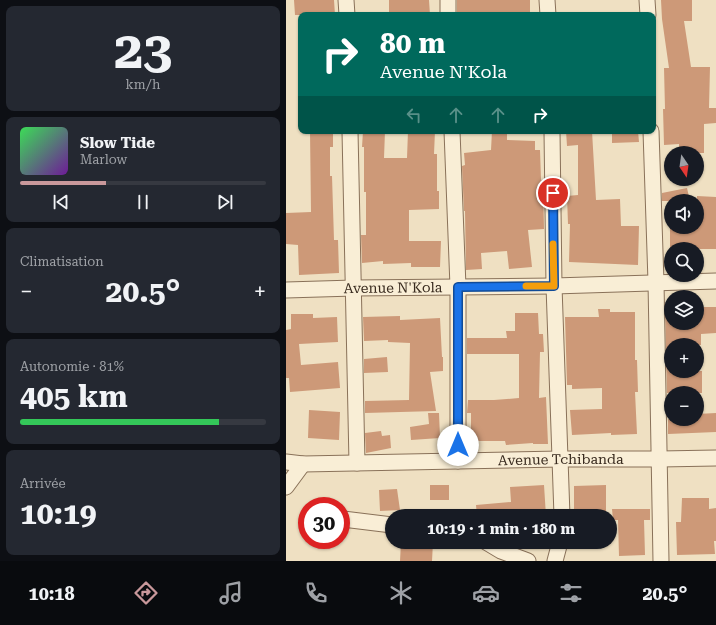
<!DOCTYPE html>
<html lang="fr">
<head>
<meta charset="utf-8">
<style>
	:root { --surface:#171b24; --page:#242831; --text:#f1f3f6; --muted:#9ea1a6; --line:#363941; --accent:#c9989b }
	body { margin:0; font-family:"Roboto Serif",serif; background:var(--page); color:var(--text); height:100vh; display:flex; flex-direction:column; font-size:15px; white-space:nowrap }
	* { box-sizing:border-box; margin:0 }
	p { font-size:13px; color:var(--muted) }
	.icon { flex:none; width:22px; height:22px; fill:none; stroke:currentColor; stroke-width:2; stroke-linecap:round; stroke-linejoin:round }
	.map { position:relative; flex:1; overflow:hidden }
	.details { display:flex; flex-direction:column; gap:6px; padding:6px; background:#0d0f14; width:286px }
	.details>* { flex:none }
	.hud { position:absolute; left:12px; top:12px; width:358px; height:122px; border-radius:8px; box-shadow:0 1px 3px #0004; background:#00695c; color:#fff; overflow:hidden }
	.needle { width:26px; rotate:167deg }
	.buttons { position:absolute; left:378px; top:146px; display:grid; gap:8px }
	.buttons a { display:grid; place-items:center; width:40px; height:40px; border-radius:50%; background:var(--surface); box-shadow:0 1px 3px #0004; font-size:20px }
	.speed { position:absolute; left:12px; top:497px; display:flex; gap:8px; font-size:20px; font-weight:700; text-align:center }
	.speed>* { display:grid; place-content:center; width:52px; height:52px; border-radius:50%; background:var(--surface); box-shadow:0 1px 3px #0004; line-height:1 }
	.speed .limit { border:6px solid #d22; background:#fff; color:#111 }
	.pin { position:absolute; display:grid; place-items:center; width:34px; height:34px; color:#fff; margin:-17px; border:2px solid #fff; border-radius:50%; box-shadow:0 1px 4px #0007 }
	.me { position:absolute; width:44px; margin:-22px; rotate:0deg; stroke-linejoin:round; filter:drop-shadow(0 0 3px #0008) }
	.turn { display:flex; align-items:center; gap:14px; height:84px; padding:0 16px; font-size:18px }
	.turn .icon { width:52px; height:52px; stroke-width:2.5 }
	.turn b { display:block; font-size:28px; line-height:34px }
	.lanes { display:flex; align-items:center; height:38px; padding:0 16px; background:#0003; justify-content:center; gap:20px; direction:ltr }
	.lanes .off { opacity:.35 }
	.big { font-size:30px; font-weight:700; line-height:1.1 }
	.details .widget { flex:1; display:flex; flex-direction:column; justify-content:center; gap:6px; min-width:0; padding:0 14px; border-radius:8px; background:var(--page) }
	.details .dial { align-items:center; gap:0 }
	.dial b { font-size:52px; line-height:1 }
	.song { display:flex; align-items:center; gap:12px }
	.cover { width:48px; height:48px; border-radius:6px; background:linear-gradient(135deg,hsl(130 70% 55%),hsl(280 70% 35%)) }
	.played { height:4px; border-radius:2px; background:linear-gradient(90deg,var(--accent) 35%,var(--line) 35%) }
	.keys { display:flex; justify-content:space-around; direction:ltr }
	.heat { display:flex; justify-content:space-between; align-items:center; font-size:22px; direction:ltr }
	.charge { height:6px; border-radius:3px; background:linear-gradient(90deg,#34c759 81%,var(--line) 0) }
	.trip { position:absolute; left:99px; top:509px; width:232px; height:40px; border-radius:20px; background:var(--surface); box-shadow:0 1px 3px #0004; font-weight:700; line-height:40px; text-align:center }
	.menu { display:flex; height:64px; justify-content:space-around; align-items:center; background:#090b0e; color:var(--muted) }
	.menu .icon { width:28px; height:28px }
	.menu .selected { color:var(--accent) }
	.menu b { font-size:18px; color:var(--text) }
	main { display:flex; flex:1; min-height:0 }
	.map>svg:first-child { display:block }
	.building { fill:#cd9978 }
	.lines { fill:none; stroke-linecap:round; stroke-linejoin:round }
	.minor-casing { stroke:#897159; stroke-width:17 }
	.minor { stroke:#f9eed6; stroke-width:15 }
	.route-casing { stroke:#114b97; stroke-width:10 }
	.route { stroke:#1a73e8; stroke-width:7 }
	.slow { stroke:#f59e0b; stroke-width:7 }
	.labels { text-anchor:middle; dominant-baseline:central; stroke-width:4; stroke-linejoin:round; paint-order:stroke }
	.street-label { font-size:14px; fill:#382a1e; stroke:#f6ebd2 }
</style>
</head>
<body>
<main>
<section class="details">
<div class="widget dial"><b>23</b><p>km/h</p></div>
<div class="widget">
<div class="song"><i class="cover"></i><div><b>Slow Tide</b><p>Marlow</p></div></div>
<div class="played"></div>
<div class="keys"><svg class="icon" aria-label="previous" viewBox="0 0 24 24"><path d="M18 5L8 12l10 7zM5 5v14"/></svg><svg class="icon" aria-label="pause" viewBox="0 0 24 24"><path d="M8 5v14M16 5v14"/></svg><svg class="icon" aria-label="next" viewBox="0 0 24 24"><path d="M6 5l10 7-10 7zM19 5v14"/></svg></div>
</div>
<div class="widget"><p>Climatisation</p>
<div class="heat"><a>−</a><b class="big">20.5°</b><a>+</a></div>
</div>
<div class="widget"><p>Autonomie · 81%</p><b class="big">405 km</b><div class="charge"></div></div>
<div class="widget"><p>Arrivée</p><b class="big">10:19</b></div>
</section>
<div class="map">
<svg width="430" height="561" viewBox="0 0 430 561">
	<rect width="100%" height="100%" fill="#efe0c2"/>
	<!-- building -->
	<path class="building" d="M8,0H48L49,15H9Z
		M103,0H143L144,15H103Z
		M171,0H244V15H171Z
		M375,0H406V21H398L405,67H424L423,108H430V123L418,124V153H393V144L378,145L377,109H379L378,68H383L376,19Z
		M24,131H47V147H44V176H46L48,240H52L53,273L13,275L12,245L0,244V213L25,212Z
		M77,131H99L98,158H121L122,131H149L148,154H151V191H153V209L123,210V241H155L154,267H125V263L97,264V261L76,263L75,235H80V192H78V147H76Z
		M206,131H221V140L249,141V150H254L255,180H257L258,229L242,230L246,267L223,269L221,251L195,253L196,269L180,270L179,211H178L176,166L179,165L178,153L205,150Z
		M280,131H306L310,200L334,199L335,226H353L352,265L283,262L284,224H282L281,196L292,195V145L281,146Z
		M326,131H352L353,142L326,143Z
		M401,188L404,201H376V193Z
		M411,196L430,197V249H384V228L411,227Z
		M411,307H430V333L415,334V345H385V371H416V393H381L379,308H385V323H411Z
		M312,309H324V312H349V360H351L352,392H349L351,434L325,435V433L286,435L284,410L316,409V388L286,389V385H281L279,317H313Z
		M229,313H252L253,334H257L258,352H254L253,398L260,397L262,444H247V443L220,445L219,441H185V413H181L182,400H208L233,398V354H181V338H221L220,331H229Z
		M5,314H27V318L51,317L52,342L13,344L15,365L52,362L54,388L4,392L3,378H0V330L5,329Z
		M114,316V320L154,318L156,357H157V371L144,372L150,411L79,413V401L123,400L124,343L102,342V340L78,341L77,317Z
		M101,357L102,372L78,373V359Z
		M23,410L54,412L53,440L22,438Z
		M142,413H153L154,438L125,440L124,427L143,424Z
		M430,413V432L382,434V419H411V414Z
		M95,431L96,436L104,435L105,448L80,453L79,433Z
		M144,485H163V500H144Z
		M258,485L260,516H191L190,505L225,502L224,487Z
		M320,485V516H288V486Z
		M111,489L114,510L94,511L93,490Z
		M396,498H423V509L430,508V541H428L429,554L391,555L390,522H395Z
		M326,509H364V520H358L359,555L333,556L332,520H327Z
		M115,542H147L146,561H114Z"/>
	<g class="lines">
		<!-- minor casing -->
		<g class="minor-casing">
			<g id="minor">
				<path d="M60,0L61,15"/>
				<path d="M162,0V15"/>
				<path d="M261,0L262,15"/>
				<path d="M361,0L362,15"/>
				<path d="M64,131L71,463"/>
				<path d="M166,131L172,287V461"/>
				<path d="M266,131L268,286L276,516"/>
				<path d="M365,131L370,282L375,561"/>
				<path id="s1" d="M0,290L68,288L268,286L430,281"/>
				<path id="s2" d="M0,462L17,464L275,459H374L430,458"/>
				<path d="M0,487L17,464"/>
				<path d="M57,519L106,525"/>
				<path d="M200,542L215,551L242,561"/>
				<path d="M269,561L274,542"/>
			</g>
		</g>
		<!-- minor -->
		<use href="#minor" class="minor"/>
	</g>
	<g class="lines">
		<!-- route casing -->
		<g class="route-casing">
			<path id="route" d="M172,445V287L268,286L267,193"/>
		</g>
		<!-- route -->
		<use href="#route" class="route"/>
		<!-- slow -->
		<path class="slow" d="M240,286H268L267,244"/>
	</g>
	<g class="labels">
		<!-- street labels -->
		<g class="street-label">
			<text stroke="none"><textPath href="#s1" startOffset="107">Avenue N'Kola</textPath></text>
			<text stroke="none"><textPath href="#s2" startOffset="275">Avenue Tchibanda</textPath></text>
		</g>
	</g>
</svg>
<div class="buttons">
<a><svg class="needle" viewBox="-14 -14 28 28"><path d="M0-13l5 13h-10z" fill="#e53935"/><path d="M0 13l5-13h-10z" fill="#9ea1a6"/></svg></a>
<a><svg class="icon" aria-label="sound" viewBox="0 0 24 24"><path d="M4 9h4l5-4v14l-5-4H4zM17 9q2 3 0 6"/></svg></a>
<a><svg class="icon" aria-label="search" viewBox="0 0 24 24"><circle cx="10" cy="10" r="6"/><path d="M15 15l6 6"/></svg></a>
<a><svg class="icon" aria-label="layers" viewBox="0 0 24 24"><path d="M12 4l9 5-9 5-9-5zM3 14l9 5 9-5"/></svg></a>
<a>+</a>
<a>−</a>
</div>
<div class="speed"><div class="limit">30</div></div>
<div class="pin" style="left:267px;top:193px;background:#d93025"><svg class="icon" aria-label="arrive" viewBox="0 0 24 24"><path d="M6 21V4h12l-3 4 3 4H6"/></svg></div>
<svg class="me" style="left:172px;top:445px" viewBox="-20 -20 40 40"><circle r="19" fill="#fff"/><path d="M0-13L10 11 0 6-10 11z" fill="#1a73e8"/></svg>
<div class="trip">10:19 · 1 min · 180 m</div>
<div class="hud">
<div class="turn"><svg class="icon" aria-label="right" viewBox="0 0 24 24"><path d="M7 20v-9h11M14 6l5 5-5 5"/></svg><div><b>80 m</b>Avenue N'Kola</div></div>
<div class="lanes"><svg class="icon off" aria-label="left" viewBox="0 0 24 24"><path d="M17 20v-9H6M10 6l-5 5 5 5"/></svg><svg class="icon off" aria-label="ahead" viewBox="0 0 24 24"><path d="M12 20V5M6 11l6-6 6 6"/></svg><svg class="icon off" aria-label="ahead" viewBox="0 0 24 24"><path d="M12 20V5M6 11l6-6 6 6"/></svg><svg class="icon" aria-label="right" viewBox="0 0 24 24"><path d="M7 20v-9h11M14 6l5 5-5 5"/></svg></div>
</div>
</div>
</main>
<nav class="menu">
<b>10:18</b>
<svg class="icon selected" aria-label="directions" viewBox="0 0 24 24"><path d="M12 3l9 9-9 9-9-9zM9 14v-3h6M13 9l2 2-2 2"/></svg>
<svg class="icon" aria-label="music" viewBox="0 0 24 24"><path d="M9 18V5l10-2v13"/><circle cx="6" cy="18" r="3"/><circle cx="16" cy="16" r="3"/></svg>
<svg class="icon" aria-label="phone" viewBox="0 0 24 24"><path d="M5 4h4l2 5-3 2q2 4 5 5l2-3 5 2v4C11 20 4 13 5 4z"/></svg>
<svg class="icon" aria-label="climate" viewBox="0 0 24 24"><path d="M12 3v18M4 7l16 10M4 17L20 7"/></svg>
<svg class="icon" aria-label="car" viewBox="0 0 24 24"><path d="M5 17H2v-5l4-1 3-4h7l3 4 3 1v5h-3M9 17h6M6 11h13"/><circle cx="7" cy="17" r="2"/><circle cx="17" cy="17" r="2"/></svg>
<svg class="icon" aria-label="filters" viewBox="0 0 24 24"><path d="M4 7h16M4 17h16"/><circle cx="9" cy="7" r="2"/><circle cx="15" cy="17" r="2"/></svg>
<b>20.5°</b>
</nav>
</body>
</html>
